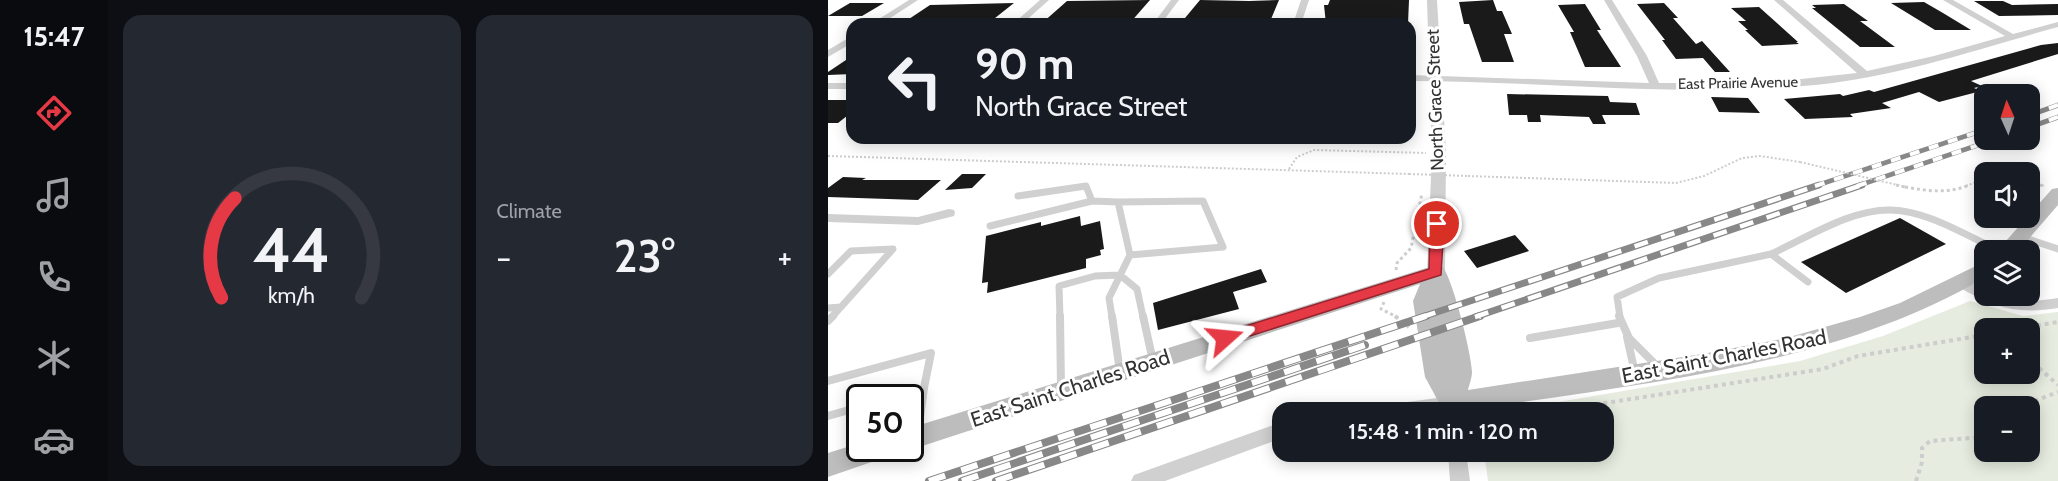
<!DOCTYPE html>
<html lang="en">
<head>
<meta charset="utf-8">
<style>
	:root { --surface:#171b24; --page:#242831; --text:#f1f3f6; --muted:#9ea1a6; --line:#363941; --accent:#e63946 }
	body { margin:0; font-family:Cabin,sans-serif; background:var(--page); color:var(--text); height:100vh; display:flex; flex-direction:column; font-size:22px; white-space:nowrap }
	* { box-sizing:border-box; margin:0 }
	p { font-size:20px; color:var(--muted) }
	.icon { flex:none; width:33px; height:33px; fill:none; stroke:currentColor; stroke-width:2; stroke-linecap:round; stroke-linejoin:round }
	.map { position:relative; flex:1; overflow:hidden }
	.panel { display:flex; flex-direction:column; gap:15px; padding:15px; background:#0d0f14; width:720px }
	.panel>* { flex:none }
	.guide { position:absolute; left:18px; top:18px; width:570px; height:126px; border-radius:18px; box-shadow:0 3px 15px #0003; background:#171b24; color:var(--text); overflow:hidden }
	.needle { width:39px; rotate:357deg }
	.buttons { position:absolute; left:1146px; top:84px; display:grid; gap:12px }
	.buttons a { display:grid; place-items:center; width:66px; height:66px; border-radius:12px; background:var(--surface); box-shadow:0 3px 15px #0003; font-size:30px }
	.speed { position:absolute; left:18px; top:384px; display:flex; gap:12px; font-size:30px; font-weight:700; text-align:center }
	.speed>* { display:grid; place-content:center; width:78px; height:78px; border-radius:50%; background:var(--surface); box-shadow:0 3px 15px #0003; line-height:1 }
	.speed .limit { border:3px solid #111; border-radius:9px; background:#fff; color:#111 }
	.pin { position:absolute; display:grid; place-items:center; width:51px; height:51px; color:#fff; margin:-26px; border:3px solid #fff; border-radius:50%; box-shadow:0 2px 6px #0007 }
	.me { position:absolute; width:66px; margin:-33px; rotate:72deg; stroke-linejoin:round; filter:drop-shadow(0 0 4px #0008) }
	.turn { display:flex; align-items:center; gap:21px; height:126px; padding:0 30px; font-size:27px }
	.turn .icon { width:78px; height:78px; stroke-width:2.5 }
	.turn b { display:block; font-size:42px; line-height:51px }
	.big { font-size:45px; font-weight:600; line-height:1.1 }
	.panel .card { flex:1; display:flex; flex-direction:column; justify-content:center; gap:9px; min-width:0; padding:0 21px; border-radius:18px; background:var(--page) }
	.panel .dial { align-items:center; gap:0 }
	.dial svg { height:156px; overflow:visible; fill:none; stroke:var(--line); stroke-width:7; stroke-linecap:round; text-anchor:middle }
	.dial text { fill:var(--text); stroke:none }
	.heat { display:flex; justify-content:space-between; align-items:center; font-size:33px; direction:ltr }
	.panel .tiles { flex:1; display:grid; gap:15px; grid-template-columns:repeat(2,1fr) }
	.trip { position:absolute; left:444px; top:402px; width:342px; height:60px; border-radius:18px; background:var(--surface); box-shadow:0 3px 15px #0003; font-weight:600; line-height:60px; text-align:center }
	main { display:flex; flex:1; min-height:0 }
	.tab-bar { display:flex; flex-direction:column; width:108px; justify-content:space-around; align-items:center; background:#090b0e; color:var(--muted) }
	.tab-bar .icon { width:42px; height:42px }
	.tab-bar .selected { color:var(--accent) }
	.tab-bar b { font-size:27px; color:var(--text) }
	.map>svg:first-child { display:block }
	.green { fill:#e6ecdf; fill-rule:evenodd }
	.building { fill:#1a1a1a }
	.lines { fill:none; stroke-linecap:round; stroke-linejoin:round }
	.path-far2 { stroke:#cdcdcd; stroke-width:2; stroke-dasharray:2 2; stroke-linecap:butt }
	.path-far1 { stroke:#cdcdcd; stroke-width:3; stroke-dasharray:3 3; stroke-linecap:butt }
	.path { stroke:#cdcdcd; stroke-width:4; stroke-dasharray:4 4; stroke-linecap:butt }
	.service-far2 { stroke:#d0d0d0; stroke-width:5 }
	.service-far1 { stroke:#d0d0d0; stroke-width:7 }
	.service { stroke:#d0d0d0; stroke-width:8 }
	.minor { fill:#d0d0d0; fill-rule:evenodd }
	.tertiary { fill:#d0d0d0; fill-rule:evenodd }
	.secondary { fill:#bdbdbd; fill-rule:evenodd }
	.rail-far2-casing { stroke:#888; stroke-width:5 }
	.rail-far1-casing { stroke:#888; stroke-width:7 }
	.rail-casing { stroke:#888; stroke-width:8 }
	.rail-far2 { stroke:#fff; stroke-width:4; stroke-dasharray:10; stroke-linecap:butt }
	.rail-far1 { stroke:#fff; stroke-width:4.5; stroke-dasharray:14; stroke-linecap:butt }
	.rail { stroke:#fff; stroke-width:6; stroke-dasharray:17; stroke-linecap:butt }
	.path-bridge-far1 { stroke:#cdcdcd; stroke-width:2; stroke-dasharray:2 2; stroke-linecap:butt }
	.path-bridge { stroke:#cdcdcd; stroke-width:3; stroke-dasharray:3 3; stroke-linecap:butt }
	.route { fill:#e63946; stroke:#96252e; stroke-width:1.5 }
	.labels { text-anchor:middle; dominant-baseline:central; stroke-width:6; stroke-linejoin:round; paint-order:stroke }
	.far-street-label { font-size:15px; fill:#333; stroke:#fff }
	.street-label { font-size:18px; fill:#333; stroke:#fff }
	.near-street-label { font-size:21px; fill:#333; stroke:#fff }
</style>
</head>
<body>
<main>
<nav class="tab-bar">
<b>15:47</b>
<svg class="icon selected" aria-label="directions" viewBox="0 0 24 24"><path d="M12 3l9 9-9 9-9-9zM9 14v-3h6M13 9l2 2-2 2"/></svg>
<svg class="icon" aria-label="music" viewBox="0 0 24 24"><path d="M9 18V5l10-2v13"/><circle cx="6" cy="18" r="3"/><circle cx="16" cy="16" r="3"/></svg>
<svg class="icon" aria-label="phone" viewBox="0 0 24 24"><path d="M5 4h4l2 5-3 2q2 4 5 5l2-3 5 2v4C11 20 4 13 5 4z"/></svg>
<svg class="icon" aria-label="climate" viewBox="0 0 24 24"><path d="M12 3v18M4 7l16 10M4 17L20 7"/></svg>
<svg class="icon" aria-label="car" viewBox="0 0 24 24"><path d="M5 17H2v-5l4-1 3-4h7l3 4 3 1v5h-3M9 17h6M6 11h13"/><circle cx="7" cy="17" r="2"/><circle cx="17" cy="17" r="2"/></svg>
</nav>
<section class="panel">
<div class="tiles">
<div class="card dial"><svg viewBox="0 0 100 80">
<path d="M14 69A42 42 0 1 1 86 69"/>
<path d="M14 69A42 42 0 0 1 21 18" stroke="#e63946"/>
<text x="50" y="56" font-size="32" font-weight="700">44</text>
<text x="50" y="72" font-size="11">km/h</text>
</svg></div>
<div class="card"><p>Climate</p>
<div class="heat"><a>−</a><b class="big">23°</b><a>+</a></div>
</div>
</div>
</section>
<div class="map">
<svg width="1230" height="481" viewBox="0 0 1230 481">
	<rect width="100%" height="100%" fill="#fff"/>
	<!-- green -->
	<path class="green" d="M1142,301L1195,316L1230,312V481H660L656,452H776V412H671L972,361L1055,336ZM1156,328H1202V374H1156ZM1202,406V452H1156V406Z"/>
	<!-- building -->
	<path class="building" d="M322,0L301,24H213L239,1Z
		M372,0L421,1L451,0L441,24H352Z
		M502,0H581L580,24H538L539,20L527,18L509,19L508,24H498L496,5H500Z
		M665,0L669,11H674L684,34H676L686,62H654L641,24H636L631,2Z
		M1146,1H1175L1184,5L1230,4V15L1171,16Z
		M1096,2L1115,13L1143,30H1107L1063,3Z
		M22,3H56L34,16H0Z
		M186,3L162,22L75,23L102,5Z
		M836,3L850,18H845L868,44L874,41L902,72H887L875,58L848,59L834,40H837L809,4Z
		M757,4L773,30H769L793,67H757L742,32H746L730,5Z
		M1016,4L1040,21H1032L1067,47H1032L984,8H988L984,5Z
		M931,7L970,42H968L971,44L934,46L917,30H920L910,21H918L903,8Z
		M1230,43V54L1143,81L1154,86L1146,88L1153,91L1111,102L1091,92L1054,103L1063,108L1022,114L1025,117L977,119L956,99L1012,94L1015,96L1041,90L1046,92L1213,45Z
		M24,56V74L0,75V72Z
		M679,94L780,96L782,102L808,103L812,115H774L778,124H765L761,117L712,115L713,122H700L699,115H681Z
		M883,97L920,98L932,113L891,112Z
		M0,100H24V112L10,123H0Z
		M134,174H158L144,188L117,190Z
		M15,177L38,178L34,180H113L90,200L0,197V188Z
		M252,216L253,226L272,221L276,249L272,250L273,255L258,259V268L159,293L160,282L154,283L158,236L213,222V226Z
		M1072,218L1118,244L1018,293L973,262Z
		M687,235L701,251L649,268L636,251Z
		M433,269L439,282L405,292L411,309L330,330L325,303Z"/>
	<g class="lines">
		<!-- path-far2 -->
		<path class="path-far2" d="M0,156L581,174
			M461,169L469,157L486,150L598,153
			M640,176L848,183L876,176L914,158L932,156L972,162
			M1202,183L1217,186
			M1138,186L1156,179"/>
		<!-- path-far1 -->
		<path class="path-far1" d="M1211,185L1217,186
			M1077,187C1100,191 1120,194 1141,185
			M568,270L569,263L583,248L594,193
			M556,302L553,309L569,317"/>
		<!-- path -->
		<path class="path" d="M567,316L581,327
			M1193,328L1230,322
			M1211,368L1230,385
			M1202,408L1209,400L1230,392
			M720,412L995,369L1030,356L1156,335
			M1088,481L1094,462V448L1102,441L1156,437"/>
		<!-- service-far2 -->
		<path class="service-far2" d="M255,186H258"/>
		<!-- service-far1 -->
		<path class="service-far1" d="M190,196L258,186L264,201
			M290,202L375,201L395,247L302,255
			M162,226L264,201L290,202L302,255L281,298L284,317
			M1194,237L1230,249
			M0,274L23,251L65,249L4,317
			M980,282L943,254C979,238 1022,209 1063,210C1100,211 1137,235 1170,250
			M0,308L13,307
			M232,317L231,286L267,276L292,275L309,289L315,317
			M792,317L789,297L831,278L943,254"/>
		<!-- service -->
		<path class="service" d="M232,316L233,388
			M284,316L292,372
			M315,316L325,361
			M791,316L801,338L831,368
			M0,321L5,316
			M799,337L807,373
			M702,338L790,323
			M0,381L103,353L96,388
			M64,398L96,388L90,432
			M0,416L32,407"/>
		<!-- minor -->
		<path class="minor" d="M81,0H90L53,24H43Z
			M212,0H221L194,24H185Z
			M343,0H351L333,24H325Z
			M473,0H481L473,24H465Z
			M776,0H784L819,56L831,83H937L1029,73L946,0H955L1039,71L1106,56L1177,36L1115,0H1125L1185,34L1230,22V27C1150,49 1070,77 987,85C853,98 717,81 582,81V75L821,83L809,56Z
			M24,36V43L0,57V50Z
			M0,83H24V89H0Z
			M121,209L126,210L127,213L126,216L90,225L0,222V214L90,217Z
			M1134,278L1156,289V296C1169,296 1178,300 1190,301C1204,302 1217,300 1230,298V308C1188,315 1165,307 1129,286L1127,283L1129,280Z
			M624,396L630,398L634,412H548L551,407L557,405Z
			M454,422V438L337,481H303L306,475Z
			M620,452H638L642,481H622Z"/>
		<!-- tertiary -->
		<path class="tertiary" d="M599,0H609L618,153L617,272L608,278L599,272L604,153Z"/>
		<!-- secondary -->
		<path class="secondary" d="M1230,188V205L1191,250H1170L1224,189Z
			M1156,262V278C998,370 807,383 629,412L615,410L597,377L585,301L592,284L82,450L77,448H82V428L608,265L615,267C626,284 643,352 644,372C644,378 641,385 640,390L874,354L958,338L1032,317L1072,303Z
			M32,443V448H65L61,456L0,477V453Z"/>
		<!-- rail-far2 casing -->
		<g class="rail-far2-casing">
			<path id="rail-far2" d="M1202,115L1230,105
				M1202,127L1230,117
				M987,186L1156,130
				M1029,186L1165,140"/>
		</g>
		<!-- rail-far1 casing -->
		<g class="rail-far1-casing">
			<path id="rail-far1" d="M594,317L991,185
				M647,317L1034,185"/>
		</g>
		<!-- rail casing -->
		<g class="rail-casing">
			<path id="rail" d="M101,481L598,316
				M134,481L537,345
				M168,481L652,316"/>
		</g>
		<!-- rail-far2 -->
		<use href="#rail-far2" class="rail-far2"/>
		<!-- rail-far1 -->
		<use href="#rail-far1" class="rail-far1"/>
		<!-- rail -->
		<use href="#rail" class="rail"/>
		<!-- path-bridge-far1 -->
		<path class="path-bridge-far1" d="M972,162L1074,186
			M581,174L640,176"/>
		<!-- path-bridge -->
		<path class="path-bridge" d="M1068,185L1077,187"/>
	</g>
	<!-- route -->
	<path class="route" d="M609,220L616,224L613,275L397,344L389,338L392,334L601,269L602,224Z"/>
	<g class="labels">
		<!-- far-street labels -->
		<g class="far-street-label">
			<text transform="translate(910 83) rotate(-1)">East Prairie Avenue</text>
		</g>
		<!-- street labels -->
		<g class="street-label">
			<text transform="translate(607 100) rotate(-92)">North Grace Street</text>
		</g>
		<!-- near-street labels -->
		<g class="near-street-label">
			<text transform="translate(896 356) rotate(-11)">East Saint Charles Road</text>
			<text transform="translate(242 388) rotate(-18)">East Saint Charles Road</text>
		</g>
	</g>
</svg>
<div class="buttons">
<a><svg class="needle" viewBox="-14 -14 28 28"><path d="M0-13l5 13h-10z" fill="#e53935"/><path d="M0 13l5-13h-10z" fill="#9ea1a6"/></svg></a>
<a><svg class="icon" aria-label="sound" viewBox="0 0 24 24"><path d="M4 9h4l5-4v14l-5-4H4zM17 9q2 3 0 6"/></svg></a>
<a><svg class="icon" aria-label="layers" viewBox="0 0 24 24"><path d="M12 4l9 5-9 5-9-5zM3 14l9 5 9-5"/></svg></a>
<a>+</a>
<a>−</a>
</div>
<div class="speed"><div class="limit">50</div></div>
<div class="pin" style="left:609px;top:224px;background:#d93025"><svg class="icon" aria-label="arrive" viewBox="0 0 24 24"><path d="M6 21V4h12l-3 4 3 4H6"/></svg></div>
<svg class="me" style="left:397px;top:338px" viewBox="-20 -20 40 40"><path d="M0-17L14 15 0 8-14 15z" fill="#e63946" stroke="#fff" stroke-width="4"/></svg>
<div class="trip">15:48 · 1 min · 120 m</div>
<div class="guide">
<div class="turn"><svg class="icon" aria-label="left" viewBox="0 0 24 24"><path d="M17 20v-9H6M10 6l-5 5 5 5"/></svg><div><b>90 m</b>North Grace Street</div></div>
</div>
</div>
</main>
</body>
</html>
